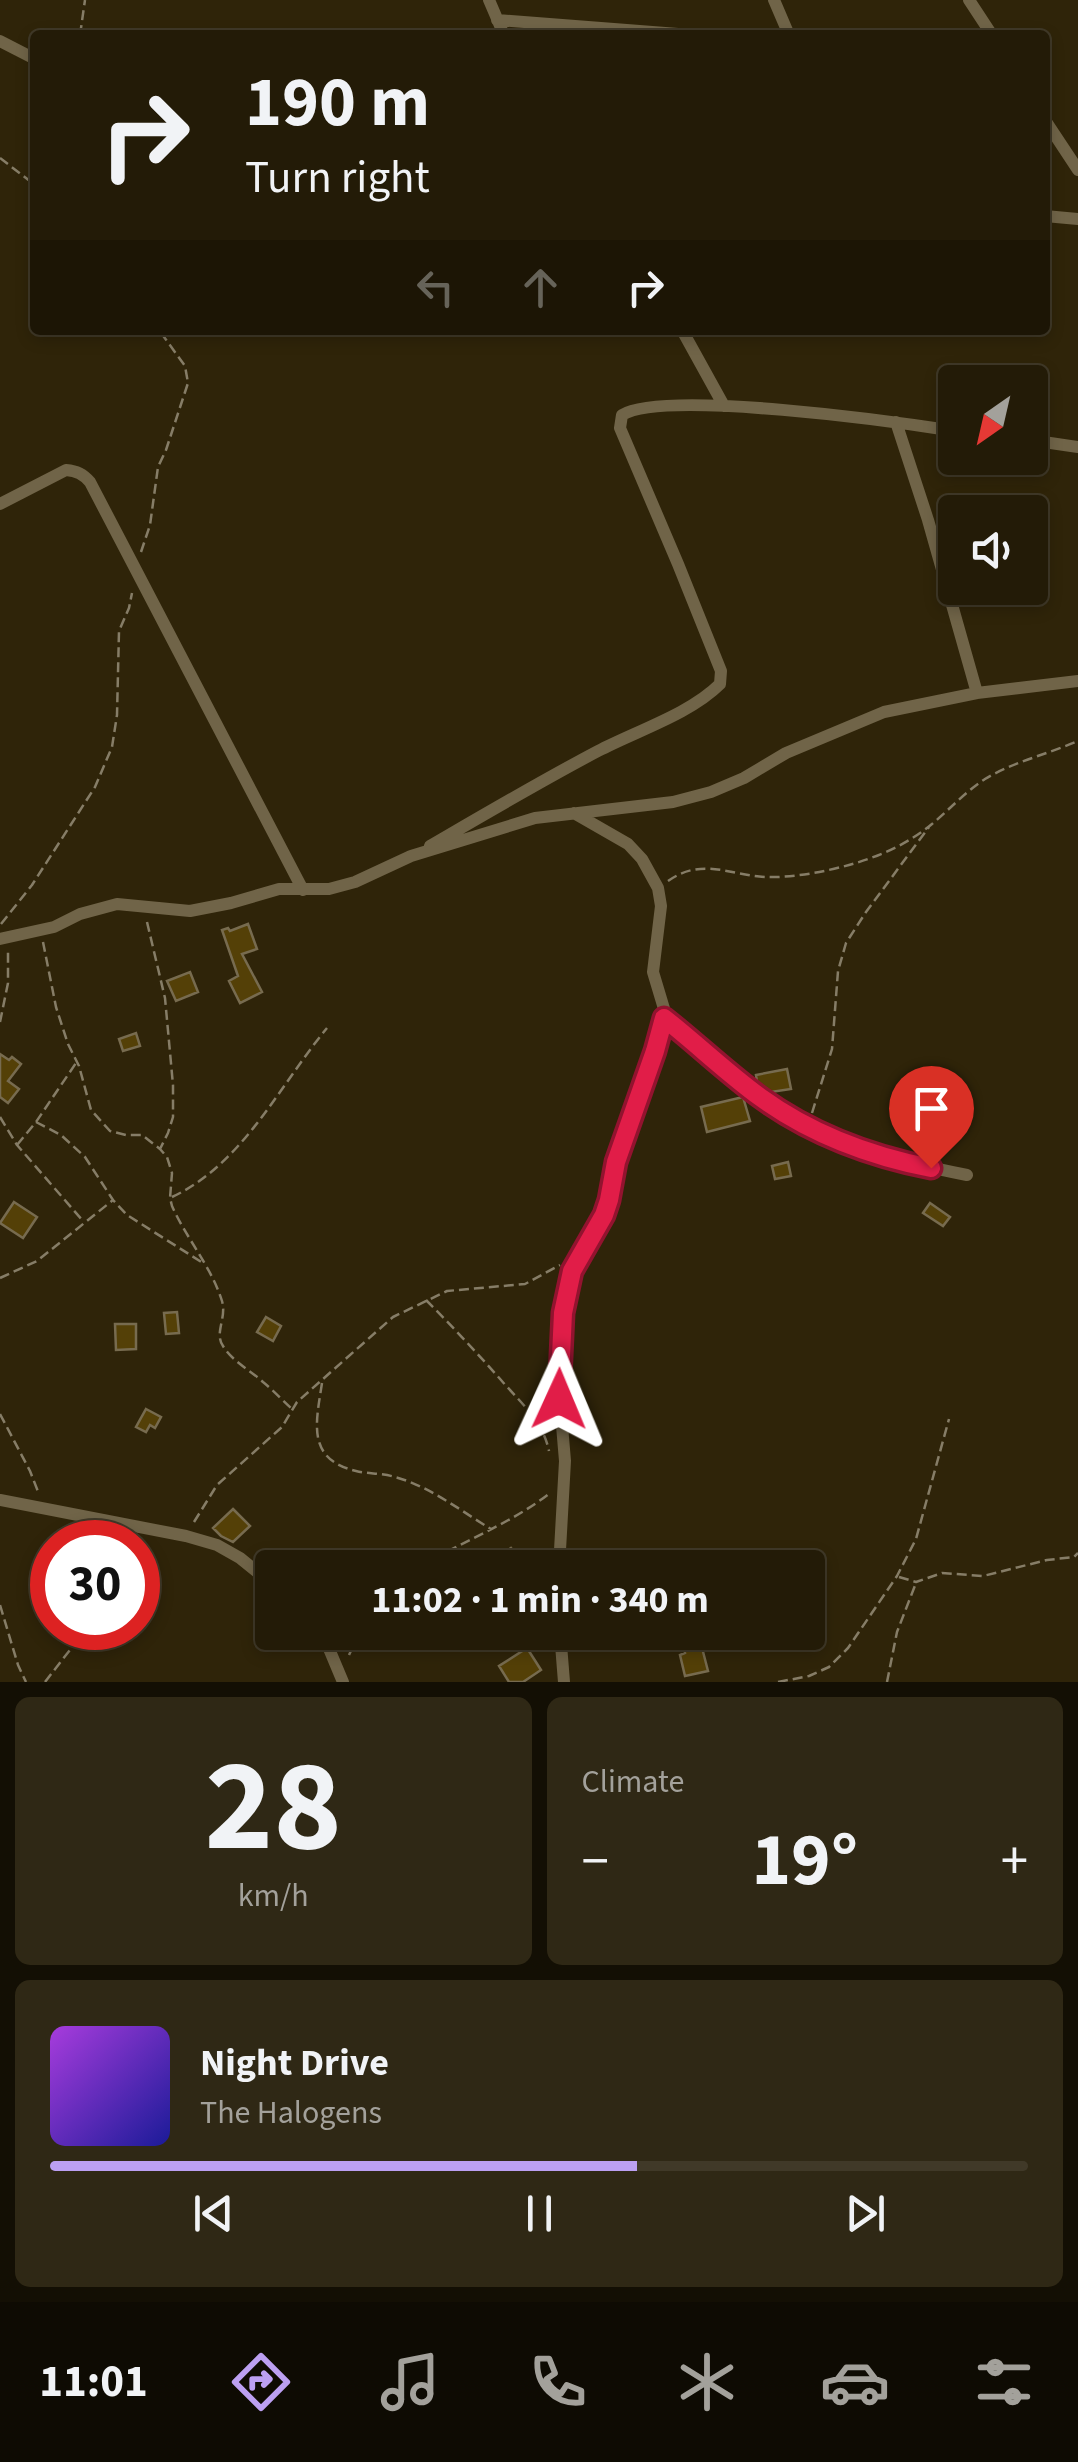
<!DOCTYPE html>
<html lang="en">
<head>
<meta charset="utf-8">
<style>
	:root { --surface:#231b07; --page:#2f2815; --text:#f1f3f6; --muted:#a3a19b; --line:#403928; --accent:#bca0f2 }
	body { margin:0; font-family:"Source Sans 3",sans-serif; background:var(--page); color:var(--text); height:100vh; display:flex; flex-direction:column; font-size:38px; white-space:nowrap }
	* { box-sizing:border-box; margin:0 }
	p { font-size:32px; color:var(--muted) }
	.icon { flex:none; width:55px; height:55px; fill:none; stroke:currentColor; stroke-width:2; stroke-linecap:round; stroke-linejoin:round }
	.map { position:relative; height:1682px; overflow:hidden }
	.drawer { display:flex; flex-direction:column; gap:15px; padding:15px; background:#130f04; flex:1 }
	.drawer>* { flex:none }
	.hud { position:absolute; left:30px; top:30px; width:1020px; height:305px; border-radius:10px; box-shadow:0 5px 15px #0003,0 0 0 2px var(--line); background:#231b07; color:var(--text); overflow:hidden }
	.needle { width:65px; rotate:214deg }
	.tools { position:absolute; left:938px; top:365px; display:grid; gap:20px }
	.tools a { display:grid; place-items:center; width:110px; height:110px; border-radius:10px; background:var(--surface); box-shadow:0 5px 15px #0003,0 0 0 2px var(--line); font-size:50px }
	.speed { position:absolute; left:30px; top:1520px; display:flex; gap:20px; font-size:50px; font-weight:700; text-align:center }
	.speed>* { display:grid; place-content:center; width:130px; height:130px; border-radius:50%; background:var(--surface); box-shadow:0 5px 15px #0003,0 0 0 2px var(--line); line-height:1 }
	.speed .limit { border:15px solid #d22; background:#fff; color:#111 }
	.pin { position:absolute; display:grid; place-items:center; width:85px; height:85px; color:#fff; margin:-102px -42px; border-radius:50% 50% 50% 0; rotate:-45deg; box-shadow:0 0 10px #0007 }
	.pin .icon { rotate:45deg }
	.me { position:absolute; width:110px; margin:-55px; rotate:1deg; stroke-linejoin:round; filter:drop-shadow(0 0 8px #0008) }
	.turn { display:flex; align-items:center; gap:35px; height:210px; padding:0 50px; font-size:45px }
	.turn .icon { width:130px; height:130px; stroke-width:2.5 }
	.turn b { display:block; font-size:70px; line-height:85px }
	.lanes { display:flex; align-items:center; height:95px; padding:0 50px; background:#0003; justify-content:center; gap:50px; direction:ltr }
	.lanes .off { opacity:.35 }
	.big { font-size:75px; font-weight:700; line-height:1.1 }
	.drawer .tile { flex:1; display:flex; flex-direction:column; justify-content:center; gap:15px; min-width:0; padding:0 35px; border-radius:15px; background:var(--page) }
	.drawer .dial { align-items:center; gap:0 }
	.dial b { font-size:130px; line-height:1 }
	.song { display:flex; align-items:center; gap:30px }
	.cover { width:120px; height:120px; border-radius:15px; background:linear-gradient(135deg,hsl(280 70% 55%),hsl(240 70% 35%)) }
	.played { height:10px; border-radius:5px; background:linear-gradient(90deg,var(--accent) 60%,var(--line) 60%) }
	.keys { display:flex; justify-content:space-around; direction:ltr }
	.heat { display:flex; justify-content:space-between; align-items:center; font-size:55px; direction:ltr }
	.drawer .tiles { flex:1; display:grid; gap:15px; grid-template-columns:1fr 1fr }
	.tile:last-child { grid-column:span 2 }
	.trip { position:absolute; left:255px; top:1550px; width:570px; height:100px; border-radius:10px; background:var(--surface); box-shadow:0 5px 15px #0003,0 0 0 2px var(--line); font-weight:700; line-height:100px; text-align:center }
	.dock { display:flex; height:160px; justify-content:space-around; align-items:center; background:#0e0b03; color:var(--muted) }
	.dock .icon { width:70px; height:70px }
	.dock .selected { color:var(--accent) }
	.dock b { font-size:45px; color:var(--text) }
	.map>svg:first-child { display:block }
	.building { fill:#544007; stroke:#776b4f; stroke-width:2.5 }
	.lines { fill:none; stroke-linecap:round; stroke-linejoin:round }
	.path { stroke:#867d67; stroke-width:2.5; stroke-dasharray:10 5; stroke-linecap:butt }
	.minor { stroke:#706448; stroke-width:12 }
	.route-casing { stroke:#92132f; stroke-width:25 }
	.route { stroke:#e11d48; stroke-width:18 }
</style>
</head>
<body>
<div class="map">
<svg width="1078" height="1682" viewBox="0 0 1078 1682">
	<rect width="100%" height="100%" fill="#2f2409"/>
	<!-- building -->
	<path class="building" d="M248,924L257,949L242,954L262,992L240,1003L229,981L238,976L222,930L228,928L230,931Z
		M190,972L198,992L176,1001L167,981Z
		M136,1033L140,1046L123,1051L119,1039Z
		M0,1054L9,1060L12,1057L21,1064L8,1081L19,1089L8,1103L0,1097Z
		M787,1069L791,1089L771,1092L757,1082L756,1075Z
		M743,1097L750,1121L707,1132L701,1107Z
		M788,1162L791,1176L775,1179L772,1166Z
		M14,1202L37,1217L23,1238L0,1223Z
		M930,1203L950,1217L943,1226L923,1213Z
		M177,1312L179,1333L166,1334L164,1313Z
		M266,1317L281,1326L273,1341L257,1332Z
		M115,1324H136V1349L116,1350Z
		M146,1409L161,1417L155,1428L150,1425L146,1432L136,1427Z
		M233,1509L250,1526L233,1542L221,1536L213,1528Z
		M511,1548L519,1557L508,1568H481Z
		M700,1640L708,1671L685,1676L680,1655L685,1653L683,1644Z
		M527,1648L541,1670L523,1682H509L499,1666Z"/>
	<g class="lines">
		<!-- path -->
		<path class="path" d="M80,35L85,0
			M0,158L35,185
			M141,552L150,525L158,467L166,450L188,383L185,366L159,330
			M668,881C702,857 729,875 765,877C792,878 823,872 849,865C878,857 908,844 932,824C950,809 965,792 985,779C1013,762 1048,754 1078,741
			M147,922L165,998L173,1085V1117L168,1133L160,1149
			M1,924L32,885L95,787L112,747L117,715L119,631L129,608L132,593
			M43,942L56,1007L68,1044L79,1066L91,1110L110,1131L126,1135H142L160,1149L167,1157L172,1173L170,1198L172,1206C186,1238 211,1266 222,1301C227,1318 214,1333 223,1346C232,1361 250,1370 263,1382C273,1390 282,1400 291,1408
			M0,1022L8,983V949
			M812,1113L832,1049L838,971L846,943L866,912L929,827
			M0,1117L17,1145L83,1221
			M36,1122L61,1135L85,1157L113,1200L127,1215L203,1263
			M17,1145L36,1122L76,1063
			M172,1197C243,1164 279,1086 327,1028
			M0,1278L37,1261L113,1200
			M426,1300C452,1326 477,1353 501,1380C520,1402 543,1421 549,1451
			M322,1383C316,1423 306,1459 356,1471C368,1474 382,1473 395,1477C429,1486 461,1511 491,1529
			M0,1414L30,1471L39,1494
			M194,1522L217,1485L282,1427L297,1402L393,1317L447,1291L525,1284L560,1265
			M138,1554L143,1542
			M262,1559L333,1566L355,1563L386,1567L428,1562
			M423,1568L428,1562C468,1539 513,1522 550,1493
			M899,1577L916,1582L942,1573L983,1576L1047,1560L1074,1557L1078,1553
			M0,1605L18,1665L26,1682
			M349,1655L356,1640L364,1632
			M45,1682L87,1628
			M778,1682L809,1676L829,1667L848,1648L897,1576L916,1539L949,1419
			M887,1682L897,1632L916,1583"/>
		<!-- minor -->
		<path class="minor" d="M489,0L504,35
			M774,0L789,35
			M969,0L992,35
			M497,20L691,35
			M0,41L35,59
			M1045,120L1078,170
			M1045,216L1078,219
			M682,330L724,406
			M896,422L928,520L977,693
			M1030,440L1078,447
			M0,504L66,470C77,471 83,474 90,482L303,890
			M430,846C485,814 541,781 598,751C636,731 690,714 720,684L721,671L678,564L620,428L622,415C664,389 897,422 955,431
			M0,939L54,927L80,914L117,904L190,911L231,903L279,889H329L355,882L411,856L535,818L673,802L711,792L744,778L786,753L884,712L977,693L1078,681
			M664,1018C696,1044 727,1072 760,1097C824,1144 891,1160 967,1175
			M0,1500L186,1536L217,1545L240,1558L272,1584
			M559,1568L565,1461L558,1378L563,1313L572,1271L609,1201L616,1162L655,1051L665,1012L653,972L661,906L658,888L642,859L628,844L574,813
			M322,1632L343,1682
			M560,1632L564,1682"/>
	</g>
	<g class="lines">
		<!-- route casing -->
		<g class="route-casing">
			<path id="route" d="M559,1399L563,1313L572,1271L604,1215L609,1200L616,1162L655,1051L664,1018C697,1044 727,1073 760,1097C811,1134 870,1156 931,1168"/>
		</g>
		<!-- route -->
		<use href="#route" class="route"/>
	</g>
</svg>
<div class="tools">
<a><svg class="needle" viewBox="-14 -14 28 28"><path d="M0-13l5 13h-10z" fill="#e53935"/><path d="M0 13l5-13h-10z" fill="#a3a19b"/></svg></a>
<a><svg class="icon" aria-label="sound" viewBox="0 0 24 24"><path d="M4 9h4l5-4v14l-5-4H4zM17 9q2 3 0 6"/></svg></a>
</div>
<div class="speed"><div class="limit">30</div></div>
<div class="pin" style="left:931px;top:1168px;background:#d93025"><svg class="icon" aria-label="arrive" viewBox="0 0 24 24"><path d="M6 21V4h12l-3 4 3 4H6"/></svg></div>
<svg class="me" style="left:559px;top:1399px" viewBox="-20 -20 40 40"><path d="M0-17L14 15 0 8-14 15z" fill="#e11d48" stroke="#fff" stroke-width="4"/></svg>
<div class="trip">11:02 · 1 min · 340 m</div>
<div class="hud">
<div class="turn"><svg class="icon" aria-label="right" viewBox="0 0 24 24"><path d="M7 20v-9h11M14 6l5 5-5 5"/></svg><div><b>190 m</b>Turn right</div></div>
<div class="lanes"><svg class="icon off" aria-label="left" viewBox="0 0 24 24"><path d="M17 20v-9H6M10 6l-5 5 5 5"/></svg><svg class="icon off" aria-label="ahead" viewBox="0 0 24 24"><path d="M12 20V5M6 11l6-6 6 6"/></svg><svg class="icon" aria-label="right" viewBox="0 0 24 24"><path d="M7 20v-9h11M14 6l5 5-5 5"/></svg></div>
</div>
</div>
<section class="drawer">
<div class="tiles">
<div class="tile dial"><b>28</b><p>km/h</p></div>
<div class="tile"><p>Climate</p>
<div class="heat"><a>−</a><b class="big">19°</b><a>+</a></div>
</div>
<div class="tile">
<div class="song"><i class="cover"></i><div><b>Night Drive</b><p>The Halogens</p></div></div>
<div class="played"></div>
<div class="keys"><svg class="icon" aria-label="previous" viewBox="0 0 24 24"><path d="M18 5L8 12l10 7zM5 5v14"/></svg><svg class="icon" aria-label="pause" viewBox="0 0 24 24"><path d="M8 5v14M16 5v14"/></svg><svg class="icon" aria-label="next" viewBox="0 0 24 24"><path d="M6 5l10 7-10 7zM19 5v14"/></svg></div>
</div>
</div>
</section>
<nav class="dock">
<b>11:01</b>
<svg class="icon selected" aria-label="directions" viewBox="0 0 24 24"><path d="M12 3l9 9-9 9-9-9zM9 14v-3h6M13 9l2 2-2 2"/></svg>
<svg class="icon" aria-label="music" viewBox="0 0 24 24"><path d="M9 18V5l10-2v13"/><circle cx="6" cy="18" r="3"/><circle cx="16" cy="16" r="3"/></svg>
<svg class="icon" aria-label="phone" viewBox="0 0 24 24"><path d="M5 4h4l2 5-3 2q2 4 5 5l2-3 5 2v4C11 20 4 13 5 4z"/></svg>
<svg class="icon" aria-label="climate" viewBox="0 0 24 24"><path d="M12 3v18M4 7l16 10M4 17L20 7"/></svg>
<svg class="icon" aria-label="car" viewBox="0 0 24 24"><path d="M5 17H2v-5l4-1 3-4h7l3 4 3 1v5h-3M9 17h6M6 11h13"/><circle cx="7" cy="17" r="2"/><circle cx="17" cy="17" r="2"/></svg>
<svg class="icon" aria-label="filters" viewBox="0 0 24 24"><path d="M4 7h16M4 17h16"/><circle cx="9" cy="7" r="2"/><circle cx="15" cy="17" r="2"/></svg>
</nav>
</body>
</html>
